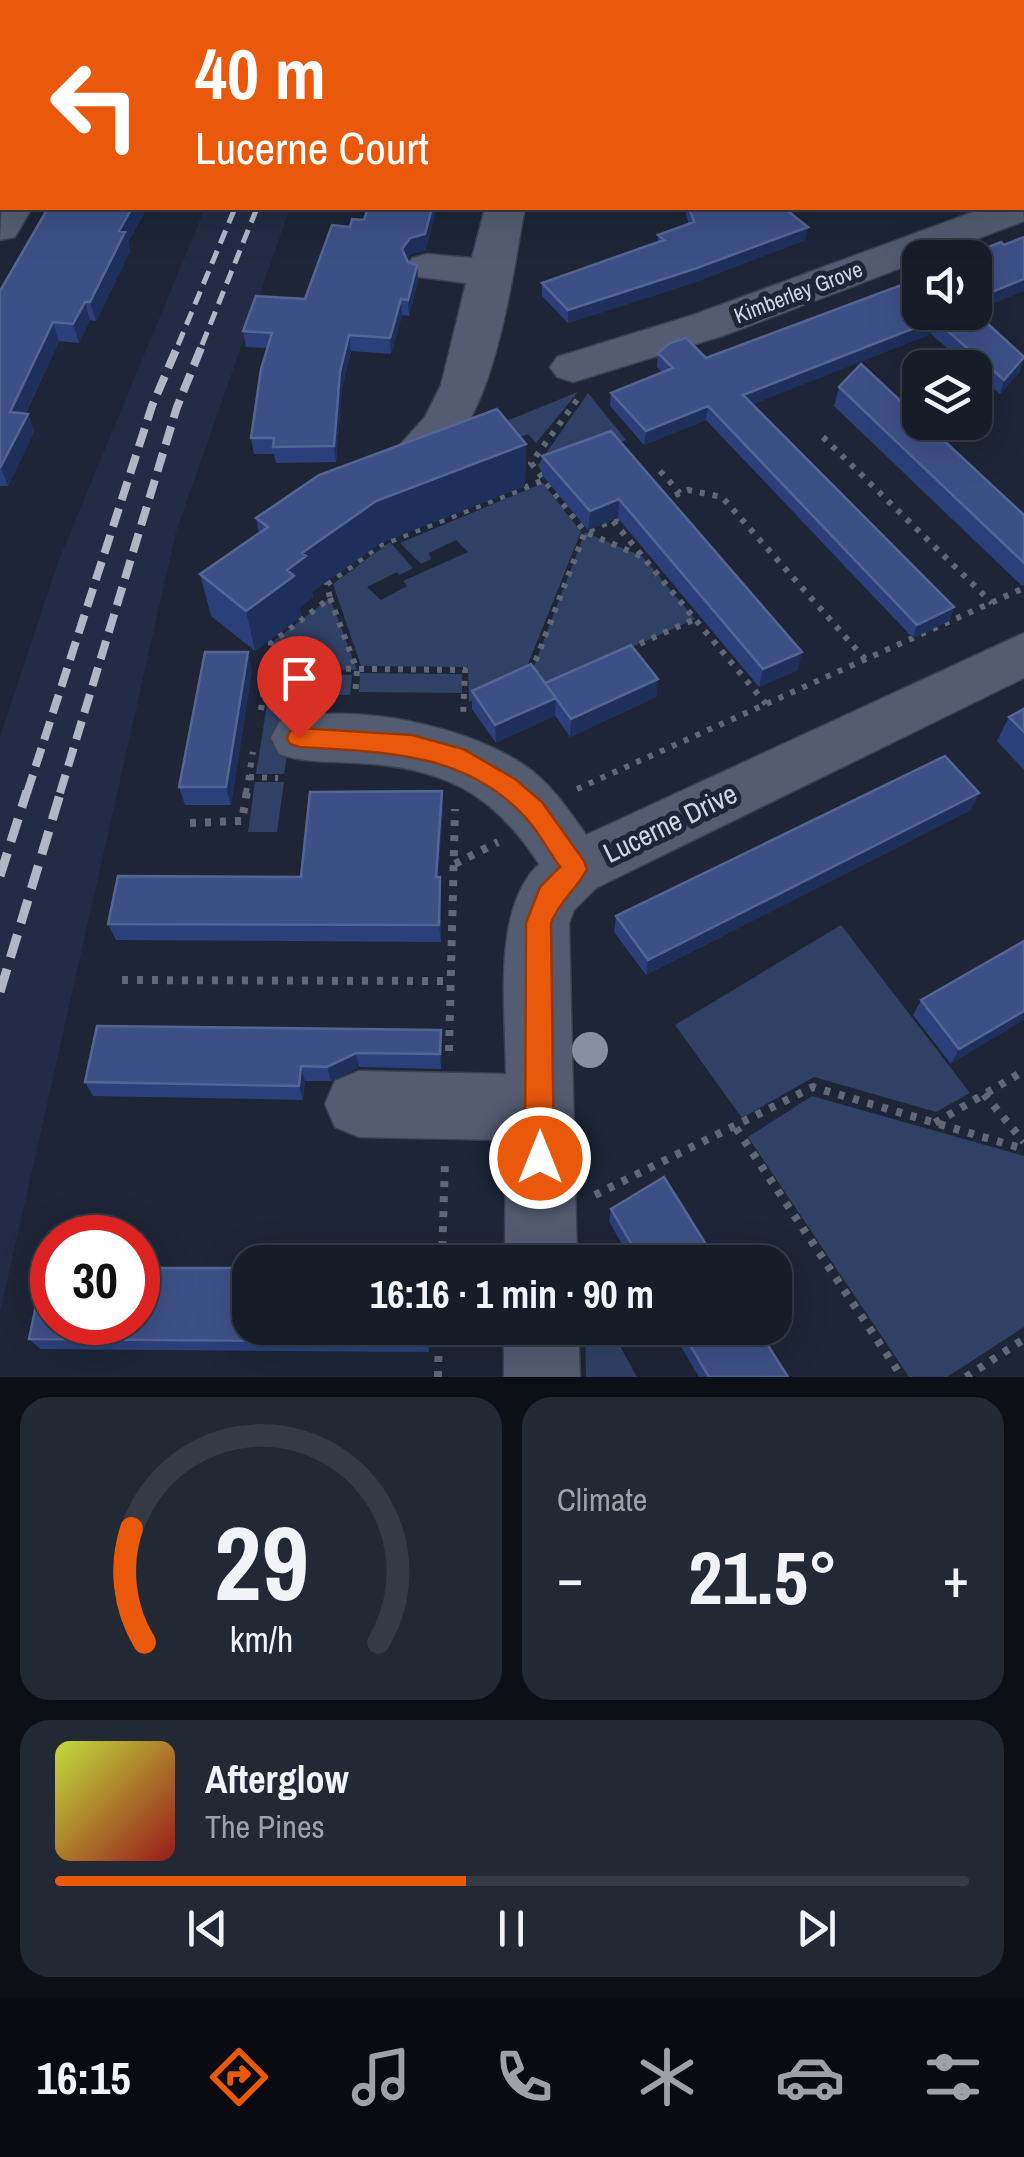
<!DOCTYPE html>
<html lang="en">
<head>
<meta charset="utf-8">
<style>
	:root { --surface:#161c28; --page:#232934; --text:#f1f3f6; --muted:#9ea1a8; --line:#353a45; --accent:#ea580c }
	body { margin:0; font-family:"Archivo Narrow",sans-serif; background:var(--page); color:var(--text); height:100vh; display:flex; flex-direction:column; font-size:38px; white-space:nowrap }
	* { box-sizing:border-box; margin:0 }
	p { font-size:32px; color:var(--muted) }
	.icon { flex:none; width:55px; height:55px; fill:none; stroke:currentColor; stroke-width:2; stroke-linecap:round; stroke-linejoin:round }
	.map { position:relative; height:1377px; overflow:hidden }
	.details { display:flex; flex-direction:column; gap:20px; padding:20px; background:#0c0f16; flex:1 }
	.details>* { flex:none }
	.hud { position:absolute; left:0px; top:0px; width:1025px; height:210px; box-shadow:0 10px 40px #0002,0 0 0 2px var(--line); background:#ea580c; color:#fff; overflow:hidden }
	.controls { position:absolute; left:902px; top:240px; display:grid; gap:20px }
	.controls a { display:grid; place-items:center; width:90px; height:90px; border-radius:20px; background:var(--surface); box-shadow:0 10px 40px #0002,0 0 0 2px var(--line); font-size:50px }
	.speed { position:absolute; left:30px; top:1215px; display:flex; gap:20px; font-size:50px; font-weight:700; text-align:center }
	.speed>* { display:grid; place-content:center; width:130px; height:130px; border-radius:50%; background:var(--surface); box-shadow:0 10px 40px #0002,0 0 0 2px var(--line); line-height:1 }
	.speed .limit { border:15px solid #d22; background:#fff; color:#111 }
	.pin { position:absolute; display:grid; place-items:center; width:85px; height:85px; color:#fff; margin:-102px -42px; border-radius:50% 50% 50% 0; rotate:-45deg; box-shadow:0 0 10px #0007 }
	.pin .icon { rotate:45deg }
	.me { position:absolute; width:110px; margin:-55px; rotate:0deg; stroke-linejoin:round; filter:drop-shadow(0 0 8px #0008) }
	.turn { display:flex; align-items:center; gap:35px; height:210px; padding:0 30px; font-size:45px }
	.turn .icon { width:130px; height:130px; stroke-width:2.5 }
	.turn b { display:block; font-size:70px; line-height:85px }
	.big { font-size:75px; font-weight:800; line-height:1.1 }
	.details .card { flex:1; display:flex; flex-direction:column; justify-content:center; gap:15px; min-width:0; padding:0 35px; border-radius:30px; background:var(--page) }
	.details .dial { align-items:center; gap:0 }
	.dial svg { height:260px; overflow:visible; fill:none; stroke:var(--line); stroke-width:7; stroke-linecap:round; text-anchor:middle }
	.dial text { fill:var(--text); stroke:none }
	.song { display:flex; align-items:center; gap:30px }
	.cover { width:120px; height:120px; border-radius:15px; background:linear-gradient(135deg,hsl(70 70% 55%),hsl(0 70% 35%)) }
	.played { height:10px; border-radius:5px; background:linear-gradient(90deg,var(--accent) 45%,var(--line) 45%) }
	.keys { display:flex; justify-content:space-around; direction:ltr }
	.heat { display:flex; justify-content:space-between; align-items:center; font-size:55px; direction:ltr }
	.details .tiles { flex:1; display:grid; gap:20px; grid-template-columns:1fr 1fr }
	.card:last-child { grid-column:span 2 }
	.trip { position:absolute; left:232px; top:1245px; width:560px; height:100px; border-radius:30px; background:var(--surface); box-shadow:0 10px 40px #0002,0 0 0 2px var(--line); font-weight:800; line-height:100px; text-align:center }
	.tabs { display:flex; height:160px; justify-content:space-around; align-items:center; background:#090b10; color:var(--muted) }
	.tabs .icon { width:70px; height:70px }
	.tabs .selected { color:var(--accent) }
	.tabs b { font-size:45px; color:var(--text) }
	.map>svg:first-child { display:block }
	.built { fill:#222c44 }
	.green { fill:#314065 }
	.lines { fill:none; stroke-linecap:round; stroke-linejoin:round }
	.minor-casing { stroke:#3b4150; stroke-width:3 }
	.path-far1 { stroke:#606776; stroke-width:6; stroke-dasharray:5 8; stroke-linecap:butt }
	.path { stroke:#606776; stroke-width:8; stroke-dasharray:6 9; stroke-linecap:butt }
	.minor { fill:#535c71; fill-rule:evenodd }
	.rail-far2 { stroke:#b0b7c4; stroke-width:5; stroke-dasharray:14 8; stroke-linecap:butt }
	.rail-far1 { stroke:#b0b7c4; stroke-width:8; stroke-dasharray:19 9; stroke-linecap:butt }
	.rail { stroke:#b0b7c4; stroke-width:9; stroke-dasharray:24 12; stroke-linecap:butt }
	.tree { fill:#868ea0 }
	.wall { fill:#2b407b }
	.shaded-wall { fill:#1e2f5b }
	.building { fill:#3d5086; stroke:#546594; stroke-width:2.5 }
	.route { fill:#ea580c; stroke:#983908; stroke-width:2.5 }
	.labels { text-anchor:middle; dominant-baseline:central; stroke-width:10; stroke-linejoin:round; paint-order:stroke }
	.far-street-label { font-size:22px; fill:#d0d6e2; stroke:#1d2536 }
	.street-label { font-size:28px; fill:#d0d6e2; stroke:#1d2536 }
</style>
</head>
<body>
<div class="map">
<svg width="1024" height="1377" viewBox="0 0 1024 1377">
	<rect width="100%" height="100%" fill="#1d2536"/>
	<!-- built -->
	<path class="built" d="M205,208H290L176,532L0,1313V737L58,562Z"/>
	<!-- green -->
	<path class="green" d="M578,392L536,443L528,434L500,444L486,429Z
		M588,393L626,440L543,474L538,465Z
		M543,483L581,532L522,679L469,702L468,667L361,666L333,584L390,542L413,568L399,575L397,572L367,587L381,600L407,586L403,581L468,552L456,540L429,553L431,559L421,564L400,543Z
		M585,532L643,557L695,619L549,684L529,679Z
		M330,598L357,670L268,668L271,643Z
		M272,673L352,675L350,695L297,694L284,774H256Z
		M360,673L462,674V693L359,692Z
		M255,782H284L277,832H248Z
		M841,925L970,1093L936,1112L814,1077L742,1118L675,1025Z
		M812,1096L1024,1156V1327L947,1377H909L748,1137Z
		M585,1328H610L637,1377H586Z"/>
	<g class="lines">
		<!-- minor casing -->
		<g class="minor-casing">
			<path id="minor" d="M1022,196L1024,221L725,335L573,382L557,377L550,367L557,357L693,315L984,208H1022Z
				M2,198V208H32L15,237L0,240Z
				M485,208H525C513,265 490,482 405,459L398,447L425,417L441,385L466,283L412,276L406,267L412,258L427,254L472,258Z
				M1024,633V678L596,888L574,910L569,923L577,1262H505L506,1140L359,1137L335,1127L325,1104L335,1081L359,1071L506,1074C506,1013 491,909 539,864C493,792 441,767 357,763C330,761 304,763 279,754L271,738L279,722C347,699 475,727 531,770C554,788 570,812 586,835Z
				M504,1328H578L580,1377H504Z"/>
		</g>
		<!-- path-far1 -->
		<path class="path-far1" d="M577,400L531,463L585,532L643,557
			M823,437L992,603
			M660,471L680,493
			M663,500L688,490L722,497L865,659
			M613,521L766,704
			M330,598L357,670L355,697
			M628,649L695,619
			M268,668L465,670L463,717
			M531,673L585,532L624,516
			M261,710L271,643L330,598L327,584L380,545L544,480
			M249,777L278,778
			M577,789L1024,588
			M246,793L253,752"/>
		<!-- path -->
		<path class="path" d="M190,823L242,821L247,791
			M455,864L498,842
			M122,980L451,981
			M449,1051L455,809
			M984,1094L1024,1142
			M935,1123L1024,1071
			M736,1128L902,1377
			M595,1195L813,1087L1024,1149
			M442,1262L445,1159
			M438,1377L439,1328
			M966,1377L1024,1339"/>
		<!-- minor -->
		<use href="#minor" class="minor"/>
		<!-- rail-far2 -->
		<path class="rail-far2" d="M178,345L235,208
			M202,345L257,208"/>
		<!-- rail-far1 -->
		<path class="rail-far1" d="M27,793L152,406L179,343
			M60,793L177,407L203,343"/>
		<!-- rail -->
		<path class="rail" d="M0,876L27,791
			M0,992L61,791"/>
	</g>
	<!-- trees -->
	<circle class="tree" cx="590" cy="1050" r="18"/>
	<!-- wall -->
	<path class="wall" d="M48,208H147L128,242L130,251L96,321L90,320L79,343L59,341L26,413L28,414L34,432L8,486H0V291Z
		M687,208H809L792,213L808,227L805,240L693,283L568,323L542,296V283L658,242V235L689,224L686,216Z
		M332,225L426,250L411,254L407,260L408,262L417,265L418,281L409,316L402,315L391,354L351,351L342,388L336,462L276,463L274,454H254L251,438L267,348L246,347L243,331L305,299Z
		M975,312L1020,372L1000,394L975,372V368H970L931,334L752,404L954,607L949,621L913,638L706,420L644,445L610,406L611,393L662,372L657,367L658,353L706,358Z
		M839,387L1024,515V585L1022,586L834,406Z
		M611,431L798,670L759,687L618,518L588,530L542,475V456Z
		M526,444L525,486L381,543L312,592L313,597L300,607L301,617L255,651L211,616L200,574L259,533L256,518Z
		M252,670L231,805H185L179,787Z
		M658,679L656,697L570,737L555,715L496,743L472,709V691L545,684Z
		M1024,709V770L997,741L1009,717Z
		M442,791L443,808L438,877L441,893V942L116,940L108,924L301,877Z
		M979,793L971,810L646,975L614,932L616,916Z
		M1024,941L951,1064L913,1015L921,1000Z
		M441,1030L442,1045L441,1069L359,1067L331,1081H305L303,1100L93,1096L85,1082Z
		M611,1209L717,1262H632L609,1221Z
		M250,1328H430L429,1352L40,1349L29,1339Z
		M670,1328H757L788,1377H699Z"/>
	<!-- shaded-wall -->
	<path class="shaded-wall" d="M82,0H100L98,2H80Z
		M231,0H245L243,2H230Z
		M2,113V137L0,141V116Z
		M132,208H147L128,242L130,251L96,321L90,302L119,231Z
		M432,208H437L426,250L411,254L403,265L402,249Z
		M781,208H809L779,218Z
		M808,227L805,240L693,283L568,323V310Z
		M417,265L418,281L409,316L408,300Z
		M1024,279V291L975,311V299Z
		M401,299L402,315L391,354L390,338Z
		M85,302L90,320L79,343L73,324Z
		M935,320L931,334L741,409L743,395Z
		M53,322L59,341L17,431L10,412Z
		M349,335L351,351L342,388L336,462L334,446L340,372Z
		M1024,358L1020,372L1000,394L1004,380Z
		M708,406L706,420L644,445L646,431Z
		M28,414L34,432L8,486L1,468Z
		M526,444L525,486L381,543L312,592L313,597L300,607L301,617L255,651L246,611L302,553L376,501Z
		M619,499L618,518L588,530L590,511Z
		M954,607L949,621L913,638L917,625Z
		M248,652L252,670L231,805L226,787Z
		M802,652L798,670L759,687L763,669Z
		M658,679L656,697L570,737L571,719Z
		M556,698L555,716L496,743L495,725Z
		M442,791L443,808L437,893L436,877Z
		M979,793L971,810L646,975L648,960Z
		M440,877L441,893V942L439,925Z
		M1024,1011V1020L951,1064L959,1049Z
		M441,1030L442,1045L441,1069L440,1054Z
		M356,1053L359,1067L331,1081L327,1067Z
		M301,1066L305,1081L303,1100L299,1086Z
		M428,1328H430L429,1352L427,1342Z"/>
	<!-- building -->
	<path class="building" d="M32,0H82L80,2H30Z
		M175,0H231L230,2H174Z
		M413,0H504L503,2H412Z
		M594,0H1024V6H1022V2H593Z
		M2,38V113L0,116V41Z
		M1022,120H1024V156L1022,154Z
		M48,208H132L119,231L125,232L90,302H85L73,324L53,322L10,412L28,414L0,468V291Z
		M368,208H432L425,234L410,238L402,249L408,262L417,265L408,300L401,299L390,338L349,335L340,372L334,446L273,447L274,438H251L261,369L272,333L243,331L256,296L305,299L332,225L350,227L352,219L364,220Z
		M689,208H784L808,227L694,269L568,310L542,283L664,240L658,235L694,222Z
		M1024,237V279L975,299V258H961L1001,242L1004,245Z
		M920,278V312H975L1024,357L1004,380L935,320L743,395L954,607L917,625L708,406L646,431L611,393L673,368L658,353L670,343L686,338L706,358Z
		M861,364L920,419V422H924L1024,515V563L839,387Z
		M497,409L526,444L376,501L302,553L306,556L287,570L294,576L246,611L200,574L268,527L256,518L319,475Z
		M611,431L802,652L763,669L619,499L590,511L542,456Z
		M631,645L658,679L571,719L545,683Z
		M205,652H248L226,787H179Z
		M531,664L556,698L495,725L472,691Z
		M1024,709V732L1009,717Z
		M945,756L979,793L648,960L616,916Z
		M442,791L436,877H440L439,925L108,924L118,876L301,877L310,792Z
		M1024,941V1011L959,1049L921,1000Z
		M97,1026L441,1030L440,1054L356,1053L327,1067L301,1066L299,1086L85,1082Z
		M664,1177L717,1262H642L611,1209Z
		M44,1267L52,1268V1322H138V1268H250V1328H428L427,1342L29,1339Z
		M680,1328H757L788,1377H709Z"/>
	<!-- route -->
	<path class="route" d="M299,728L412,735L463,749L515,779L542,802L584,861L587,869C577,889 560,900 551,923L554,1158L550,1168L540,1172L529,1168L525,1158L526,923L540,887L560,867C548,851 538,830 524,816C464,751 380,752 299,747L290,744L287,738L290,731Z"/>
	<g class="labels">
		<!-- far-street labels -->
		<g class="far-street-label">
			<text transform="translate(798 292) rotate(-21)">Kimberley Grove</text>
		</g>
		<!-- street labels -->
		<g class="street-label">
			<text transform="translate(670 823) rotate(-26)">Lucerne Drive</text>
		</g>
	</g>
</svg>
<div class="controls">
<a><svg class="icon" aria-label="sound" viewBox="0 0 24 24"><path d="M4 9h4l5-4v14l-5-4H4zM17 9q2 3 0 6"/></svg></a>
<a><svg class="icon" aria-label="layers" viewBox="0 0 24 24"><path d="M12 4l9 5-9 5-9-5zM3 14l9 5 9-5"/></svg></a>
</div>
<div class="speed"><div class="limit">30</div></div>
<div class="pin" style="left:299px;top:738px;background:#d93025"><svg class="icon" aria-label="arrive" viewBox="0 0 24 24"><path d="M6 21V4h12l-3 4 3 4H6"/></svg></div>
<svg class="me" style="left:540px;top:1158px" viewBox="-20 -20 40 40"><circle r="17" fill="#ea580c" stroke="#fff" stroke-width="3"/><path d="M0-11L8 9 0 5-8 9z" fill="#fff"/></svg>
<div class="trip">16:16 · 1 min · 90 m</div>
<div class="hud">
<div class="turn"><svg class="icon" aria-label="left" viewBox="0 0 24 24"><path d="M17 20v-9H6M10 6l-5 5 5 5"/></svg><div><b>40 m</b>Lucerne Court</div></div>
</div>
</div>
<section class="details">
<div class="tiles">
<div class="card dial"><svg viewBox="0 0 100 80">
<path d="M14 69A42 42 0 1 1 86 69"/>
<path d="M14 69A42 42 0 0 1 10 34" stroke="#ea580c"/>
<text x="50" y="56" font-size="32" font-weight="700">29</text>
<text x="50" y="72" font-size="11">km/h</text>
</svg></div>
<div class="card"><p>Climate</p>
<div class="heat"><a>−</a><b class="big">21.5°</b><a>+</a></div>
</div>
<div class="card">
<div class="song"><i class="cover"></i><div><b>Afterglow</b><p>The Pines</p></div></div>
<div class="played"></div>
<div class="keys"><svg class="icon" aria-label="previous" viewBox="0 0 24 24"><path d="M18 5L8 12l10 7zM5 5v14"/></svg><svg class="icon" aria-label="pause" viewBox="0 0 24 24"><path d="M8 5v14M16 5v14"/></svg><svg class="icon" aria-label="next" viewBox="0 0 24 24"><path d="M6 5l10 7-10 7zM19 5v14"/></svg></div>
</div>
</div>
</section>
<nav class="tabs">
<b>16:15</b>
<svg class="icon selected" aria-label="directions" viewBox="0 0 24 24"><path d="M12 3l9 9-9 9-9-9zM9 14v-3h6M13 9l2 2-2 2"/></svg>
<svg class="icon" aria-label="music" viewBox="0 0 24 24"><path d="M9 18V5l10-2v13"/><circle cx="6" cy="18" r="3"/><circle cx="16" cy="16" r="3"/></svg>
<svg class="icon" aria-label="phone" viewBox="0 0 24 24"><path d="M5 4h4l2 5-3 2q2 4 5 5l2-3 5 2v4C11 20 4 13 5 4z"/></svg>
<svg class="icon" aria-label="climate" viewBox="0 0 24 24"><path d="M12 3v18M4 7l16 10M4 17L20 7"/></svg>
<svg class="icon" aria-label="car" viewBox="0 0 24 24"><path d="M5 17H2v-5l4-1 3-4h7l3 4 3 1v5h-3M9 17h6M6 11h13"/><circle cx="7" cy="17" r="2"/><circle cx="17" cy="17" r="2"/></svg>
<svg class="icon" aria-label="filters" viewBox="0 0 24 24"><path d="M4 7h16M4 17h16"/><circle cx="9" cy="7" r="2"/><circle cx="15" cy="17" r="2"/></svg>
</nav>
</body>
</html>
